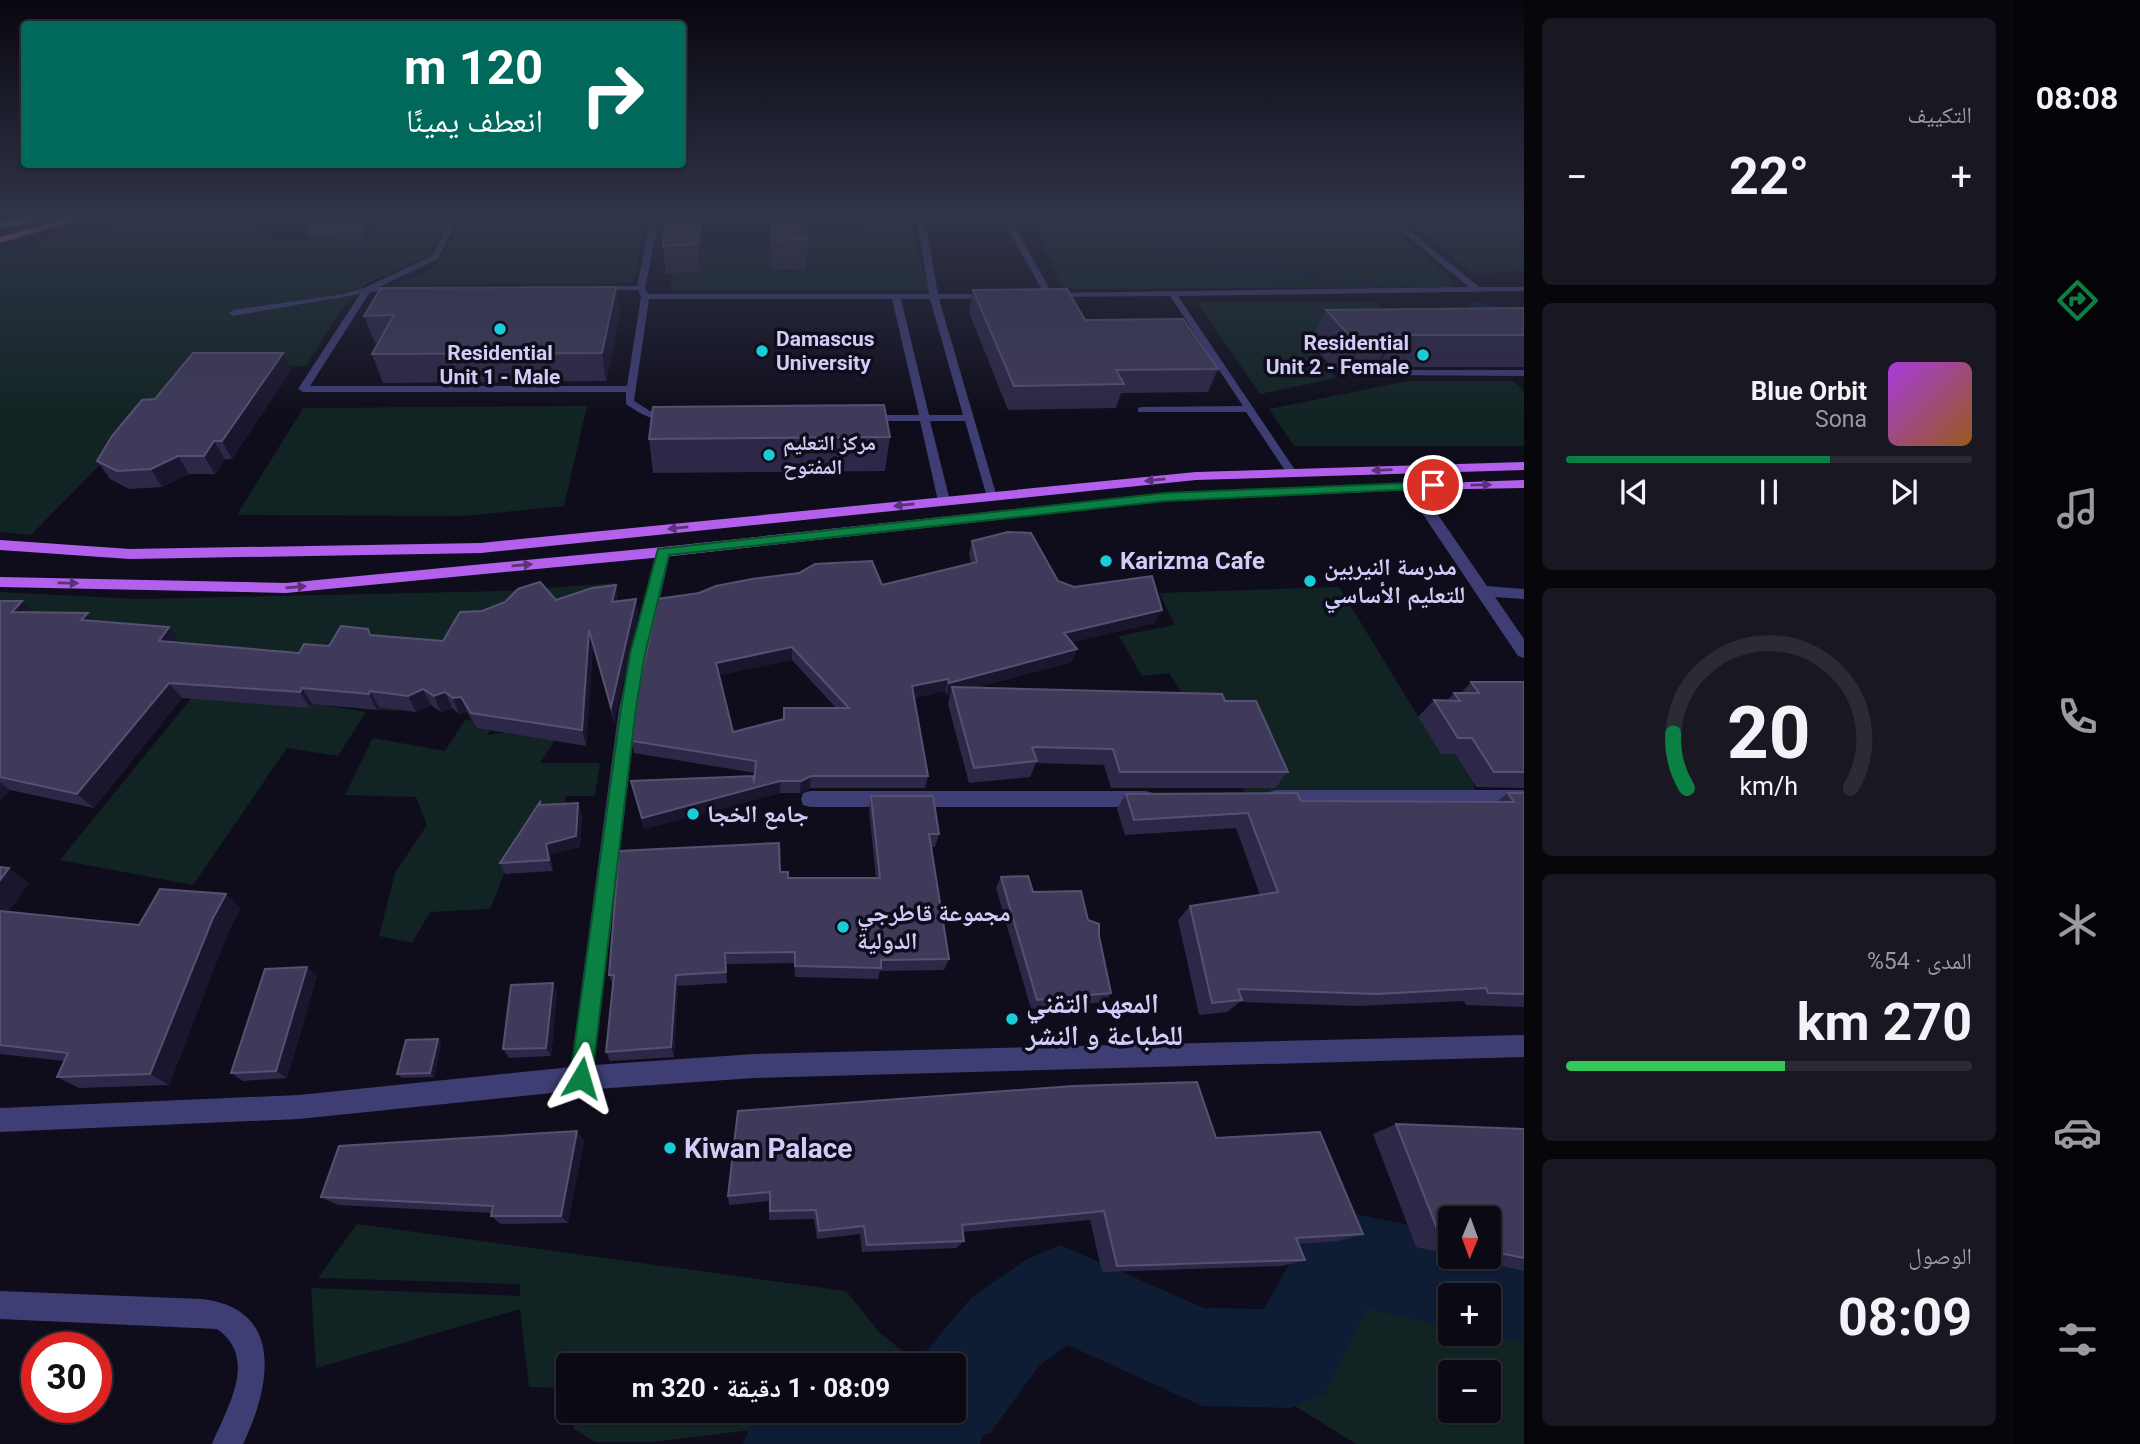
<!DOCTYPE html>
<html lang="ar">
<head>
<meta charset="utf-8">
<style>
	:root { --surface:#0b0a14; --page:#191822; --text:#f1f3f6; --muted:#9a9aa0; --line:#2b2b34; --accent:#0b8043 }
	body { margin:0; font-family:Roboto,"Noto Naskh Arabic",sans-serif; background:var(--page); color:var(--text); direction:rtl; height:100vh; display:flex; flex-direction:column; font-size:26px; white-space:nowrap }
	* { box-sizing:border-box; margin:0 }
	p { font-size:23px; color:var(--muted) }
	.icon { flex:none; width:38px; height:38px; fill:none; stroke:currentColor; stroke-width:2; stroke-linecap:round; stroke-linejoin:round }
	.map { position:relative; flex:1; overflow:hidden; direction:ltr }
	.side { display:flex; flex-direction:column; gap:18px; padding:18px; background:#06060b; width:490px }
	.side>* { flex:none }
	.hud { position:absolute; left:21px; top:21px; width:665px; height:147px; border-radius:7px; box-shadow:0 2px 5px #0004,0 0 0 2px var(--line); direction:rtl; background:#00695c; color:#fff; overflow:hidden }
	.needle { width:46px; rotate:181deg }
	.buttons { position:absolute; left:1438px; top:1206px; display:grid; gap:14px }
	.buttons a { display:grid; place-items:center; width:63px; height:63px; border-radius:7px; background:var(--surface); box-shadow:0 2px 5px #0004,0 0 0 2px var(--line); font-size:35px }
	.speed { position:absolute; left:21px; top:1332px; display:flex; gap:14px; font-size:35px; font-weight:700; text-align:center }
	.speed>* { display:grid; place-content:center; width:91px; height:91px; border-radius:50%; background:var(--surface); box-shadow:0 2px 5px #0004,0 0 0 2px var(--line); line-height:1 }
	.speed .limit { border:10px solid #d22; background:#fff; color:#111 }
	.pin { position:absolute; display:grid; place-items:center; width:60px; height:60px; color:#fff; margin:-30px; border:4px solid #fff; border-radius:50%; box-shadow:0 2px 7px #0007 }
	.me { position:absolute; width:77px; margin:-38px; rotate:7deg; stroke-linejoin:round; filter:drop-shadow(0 0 5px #0008) }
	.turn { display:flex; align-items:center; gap:24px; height:147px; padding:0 28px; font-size:32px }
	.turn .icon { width:91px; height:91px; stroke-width:2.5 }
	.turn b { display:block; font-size:49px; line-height:60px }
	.big { font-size:52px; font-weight:700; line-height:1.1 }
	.side .tile { flex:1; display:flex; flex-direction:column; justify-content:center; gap:10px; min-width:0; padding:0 24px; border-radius:10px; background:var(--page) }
	.side .dial { align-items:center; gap:0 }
	.dial svg { height:182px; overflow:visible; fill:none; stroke:var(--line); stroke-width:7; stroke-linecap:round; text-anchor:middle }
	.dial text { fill:var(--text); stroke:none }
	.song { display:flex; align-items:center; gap:21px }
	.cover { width:84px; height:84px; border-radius:10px; background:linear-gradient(135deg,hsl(280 70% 55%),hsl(30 70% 35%)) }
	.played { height:7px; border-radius:4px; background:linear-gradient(90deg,var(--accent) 65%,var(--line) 65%) }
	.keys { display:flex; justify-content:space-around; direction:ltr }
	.heat { display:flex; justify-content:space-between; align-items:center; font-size:38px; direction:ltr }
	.charge { height:10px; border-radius:5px; background:linear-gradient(90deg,#34c759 54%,var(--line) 0) }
	.trip { position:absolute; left:556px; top:1353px; width:410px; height:70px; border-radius:7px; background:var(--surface); box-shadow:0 2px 5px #0004,0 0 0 2px var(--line); font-weight:700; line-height:70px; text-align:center; direction:rtl }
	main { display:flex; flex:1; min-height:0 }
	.tabs { display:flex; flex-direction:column; width:126px; justify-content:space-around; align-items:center; background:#040408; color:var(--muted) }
	.tabs .icon { width:49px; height:49px }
	.tabs .active { color:var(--accent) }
	.tabs b { font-size:32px; color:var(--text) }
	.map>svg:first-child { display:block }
	.green { fill:#112423; fill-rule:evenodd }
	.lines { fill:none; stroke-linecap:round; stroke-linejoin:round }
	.stream { stroke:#0e1d34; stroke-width:6 }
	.river { fill:#0e1d34; fill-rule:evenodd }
	.service { fill:#3e3e75; fill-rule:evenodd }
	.minor { fill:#3e3e75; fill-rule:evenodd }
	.primary { fill:#b361ec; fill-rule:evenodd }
	.trunk { fill:#cf5cc8; fill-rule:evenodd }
	.wall { fill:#2d2847; fill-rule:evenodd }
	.shaded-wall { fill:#1a162e }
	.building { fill:#3f3a5a; stroke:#565173; stroke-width:2; fill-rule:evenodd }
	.oneway { fill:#593379 }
	.route { fill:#0b8043; stroke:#07532c; stroke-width:2 }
	.poi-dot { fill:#1accd8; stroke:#0f0d1b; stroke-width:2.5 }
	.labels { text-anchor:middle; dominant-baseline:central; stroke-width:7; stroke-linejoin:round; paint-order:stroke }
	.far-poi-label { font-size:21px; font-weight:bold; fill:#d1cdf9; stroke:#0f0d1b; text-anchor:start }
	.poi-label { font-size:24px; font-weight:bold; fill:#d1cdf9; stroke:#0f0d1b; text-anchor:start }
	.near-poi-label { font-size:28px; font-weight:bold; fill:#d1cdf9; stroke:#0f0d1b; text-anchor:start }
</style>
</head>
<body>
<main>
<nav class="tabs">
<b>08:08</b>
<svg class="icon active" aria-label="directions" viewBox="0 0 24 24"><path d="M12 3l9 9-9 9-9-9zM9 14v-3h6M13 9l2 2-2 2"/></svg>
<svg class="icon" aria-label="music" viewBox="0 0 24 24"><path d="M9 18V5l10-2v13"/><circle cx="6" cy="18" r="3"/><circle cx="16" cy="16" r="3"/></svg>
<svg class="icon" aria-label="phone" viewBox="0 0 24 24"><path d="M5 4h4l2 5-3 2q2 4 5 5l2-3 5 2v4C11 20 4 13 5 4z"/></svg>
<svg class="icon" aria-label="climate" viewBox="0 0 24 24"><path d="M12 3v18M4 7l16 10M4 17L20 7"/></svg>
<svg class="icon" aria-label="car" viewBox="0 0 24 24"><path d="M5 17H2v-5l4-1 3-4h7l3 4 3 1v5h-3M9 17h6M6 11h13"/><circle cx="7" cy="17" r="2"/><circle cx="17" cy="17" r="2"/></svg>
<svg class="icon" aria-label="filters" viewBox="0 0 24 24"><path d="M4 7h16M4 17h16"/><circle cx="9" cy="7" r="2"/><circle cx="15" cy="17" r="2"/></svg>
</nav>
<section class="side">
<div class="tile"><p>التكييف</p>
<div class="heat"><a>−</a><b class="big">22°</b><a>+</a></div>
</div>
<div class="tile">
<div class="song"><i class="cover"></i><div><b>Blue Orbit</b><p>Sona</p></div></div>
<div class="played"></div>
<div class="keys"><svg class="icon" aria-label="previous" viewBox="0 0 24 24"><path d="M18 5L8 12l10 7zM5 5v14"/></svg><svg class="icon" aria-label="pause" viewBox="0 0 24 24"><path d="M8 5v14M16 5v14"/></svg><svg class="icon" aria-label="next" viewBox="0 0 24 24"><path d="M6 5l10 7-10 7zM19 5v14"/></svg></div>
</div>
<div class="tile dial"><svg viewBox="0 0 100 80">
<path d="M14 69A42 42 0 1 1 86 69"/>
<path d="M14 69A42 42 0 0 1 8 45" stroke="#0b8043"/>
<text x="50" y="56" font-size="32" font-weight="700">20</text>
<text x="50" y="72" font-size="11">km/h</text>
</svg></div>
<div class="tile"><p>المدى · 54%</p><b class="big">270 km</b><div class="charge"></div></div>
<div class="tile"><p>الوصول</p><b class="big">08:09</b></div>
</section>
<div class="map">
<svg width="1524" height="1444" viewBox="0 0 1524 1444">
	<rect width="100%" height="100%" fill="#0f0d1b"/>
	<!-- green -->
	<path class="green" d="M182,215H261L249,228L275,229L266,239L366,241L389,215H449L432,254L366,284L340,312L306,366H197L31,535L0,532V248Z
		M464,215H645L634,283L396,285L436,266Z
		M864,215H908L929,291H670L672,274H694L701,248L770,246L771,253H777L779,272L806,270L801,230L866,229Z
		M1029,215H1378L1454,281L1451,287L1063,289Z
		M1483,215H1524V271L1474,274L1412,225L1489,222Z
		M1197,303H1376L1409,338H1304L1336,378L1260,394Z
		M1408,381H1513L1524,391V446H1294L1269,409Z
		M587,406L564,506L464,516L237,515L303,408Z
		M617,583L618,601L408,711L377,710L406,654L338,661L163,669L182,642L161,643L0,617V592L138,599L504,591Z
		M1339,587L1441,754H1455L1472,781L1486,818L1257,816L1241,784L1285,778L1253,705L1189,704L1169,673L1142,676L1119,636L1175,625L1159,593Z
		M202,685L366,712L338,756L287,748L193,885L60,860Z
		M465,720L493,722L488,735L505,732L555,740L540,763H600L595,796H565V811L519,862L505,863L504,874L490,909L430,912L412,943L379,936L395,873L427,825L416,797L345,795L373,738L445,751Z
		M357,1224L846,1291L879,1332L920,1365H569V1388L529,1387L520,1309L316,1368L311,1288L520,1296V1284L318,1278Z
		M1354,1273L1463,1295H1451V1334H1489V1300L1524,1307V1444H1356L1245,1375L1303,1371ZM1451,1372H1489V1410H1451Z
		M573,1411V1410L907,1411L654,1442H595L574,1429Z"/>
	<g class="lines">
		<!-- stream -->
		<path class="stream" d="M1090,215L1222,261L1396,290
			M1473,305L1524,314"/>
		<!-- river -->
		<path class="river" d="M1344,1212L1451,1233V1256H1489V1241L1524,1248V1342L1482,1334H1489V1295H1451V1327L1367,1309L1325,1394L1290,1408L1202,1406L1068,1345L1039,1366L990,1433L983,1435L980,1444H743L757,1410H954V1365H917L918,1361L971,1298L1027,1259L1060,1245L1204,1308L1264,1309L1311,1225Z"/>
		<!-- service -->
		<path class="service" d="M452,215H460L438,259L379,287H397L401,289L400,291L370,292L310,386H627L641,297L638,290H599L595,288L599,286H637L652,215H660L645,288L648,294H929L916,215H924L938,294H990L994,296L990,298L939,299L997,497L992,500L987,497L965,421H930L950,501L944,504L938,501L920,421H866L861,418L866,415H919L892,299H649L634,401L650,411L672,415L673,417C658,426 638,412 626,404V392H303L298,389L360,294L233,316L229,313L233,310L344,294L364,288L432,256ZM901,299H930L963,415H929Z
			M1000,215H1008L1052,293L1469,287L1382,215H1391L1479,287H1524V291L1178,296L1297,473L1292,476L1288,475L1246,412H1138V408L1141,407L1243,406L1170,296L1046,297Z
			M1378,370H1524V376L1375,375V371Z"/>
		<!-- minor -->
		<path class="minor" d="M1411,482L1416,483L1487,586L1524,589V599L1495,597L1524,639V658L1518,656L1404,486Z
			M663,547L670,552L637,708L594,1065L754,1054L1524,1035V1057L754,1078L581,1090L299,1119L0,1132V1108L299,1095L571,1067L619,708L656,552Z
			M1276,790H1524V806H1276L1269,804L1267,798L1269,792Z
			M810,791H1146L1153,793L1155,799L1153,805L1146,807H810L803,805L801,799L803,793Z
			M0,1291L202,1299C286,1309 270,1388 243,1444H212C227,1408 259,1358 217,1329L0,1319Z"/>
		<!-- primary -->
		<path class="primary" d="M1524,462V470L1196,480L481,553L130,559L0,550V540L130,549L481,543L1196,472Z
			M1524,480V488L1411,490L1165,501L663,557L286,593L0,587V577L286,583L663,547L1165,493Z"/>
		<!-- trunk -->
		<path class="trunk" d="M36,215L41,216V220L0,228V222Z
			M79,215H96L0,243V237Z"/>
	</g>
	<!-- wall -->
	<path class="wall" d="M320,215H385L364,240L311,238L307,229Z
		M667,215H704L700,272L666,274L663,246Z
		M769,215H804L807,239L806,270H772Z
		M616,287L620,315L606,381L383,383L372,354L379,343H375L364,316Z
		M973,290L1085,320L1218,369L1208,392L1121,393L1116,408L1008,410L969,312Z
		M1524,308V367H1378L1373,370H1334L1310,342L1326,310Z
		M291,370L232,459H225L215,474H189L162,487L129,489L110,479L97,461L155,399Z
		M890,437L885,471L653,473L649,439Z
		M972,541L1058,581L1155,623L1072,642V662L974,688L1225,701L1288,772L1275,788H1111L1104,765L1036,763L1030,777L969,783L948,704L950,694L946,695L945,691L914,698L928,776L925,788H810L800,793H780L644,829L631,781L754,783L755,773L634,753L632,741L637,696L882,585L971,563L969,554ZM792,660L836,708L733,732L719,675Z
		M636,599L638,615L614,723L593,646L586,746L477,728L467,712L459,714L452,708L441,712L431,705L416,712L379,707L377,710L312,704L310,708L182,698L94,808L10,790L0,801V601L33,612L95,621L181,643L299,653L329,646L368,629L371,636L443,641L482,611L556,600L618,601Z
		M1471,682H1524V788L1476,787L1455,754H1441L1418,717L1434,700L1447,701L1454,693H1461Z
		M1508,793H1524V1007L1466,1005L1464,1001L1358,1006L1240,1002L1227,1012L1199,1015L1178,920L1190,906L1260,895L1236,828L1125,835L1117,809L1126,794L1301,801L1496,802Z
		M871,796L939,834L935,847H931L949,959L944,970L880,971L878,979L795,977L794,963L726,964L727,983L678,986L674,1057L610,1061L606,1052L613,985L609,975L780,872L788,878H876L869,810Z
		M541,805L582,814L580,847L550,854L553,871L505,874L500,863Z
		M0,867L29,883L8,912L139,925L241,908L228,932L169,1085L79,1088L57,1077L64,1061L0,1054Z
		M1001,877L1088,920L1099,936L1111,993L1104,1002L1031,1009L996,888Z
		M317,976L287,1078L243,1081L231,1073Z
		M557,992L551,1056L509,1058L503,1049Z
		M438,1039L441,1044L434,1077L402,1078L397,1074Z
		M1396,1124L1524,1129V1271L1460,1256H1489V1218H1451V1255L1416,1247L1373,1134Z
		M1216,1138L1363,1234L1338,1241L1299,1244L1305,1260L1282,1266L1102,1272L1090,1220L963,1232L964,1241L956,1248L862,1252L860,1234L817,1239L814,1219L769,1220V1201L729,1205L728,1196Z
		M584,1141L568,1223L501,1224L491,1216L492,1213L338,1205L321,1197Z"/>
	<!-- shaded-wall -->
	<path class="shaded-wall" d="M374,215H385L364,240L361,230Z
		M701,215H704L700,272L698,244Z
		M616,287L620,315L606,381L602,353Z
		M1397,335L1378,367L1373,370L1392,337Z
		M283,353L291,370L232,459L222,441Z
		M214,441L225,459L215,474L204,456Z
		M178,456L189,474L162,487L151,469Z
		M616,585L618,601L612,602Z
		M636,599L638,615L614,723L611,707Z
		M22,601L37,617L12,612Z
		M1162,610L1155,623L1059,645L1064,633Z
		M88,613L101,629L81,620Z
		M169,627L181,643L159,641Z
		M589,630L593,646L586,746L582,730Z
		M792,647V660L717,676L716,663Z
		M1077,649L1072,662L954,693L952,687L950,694L946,695L949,683Z
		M948,679L945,691L909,699L912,686Z
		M169,683L182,698L94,808L77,794Z
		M302,688L312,704L310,708L300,692Z
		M423,689L431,705L416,712L408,696Z
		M370,691L379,707L377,710L369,694Z
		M445,692L452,708L441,712L434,696Z
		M461,697L467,712L459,714L453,698Z
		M811,776L810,788L800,793L801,781Z
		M780,781V793L644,829L642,818Z
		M0,782L10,790L0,801Z
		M578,803L582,814L580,847L550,854L553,871L549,860L546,844Z
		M9,868L29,883L0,922V880Z
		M226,894L241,908L228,932L169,1085L150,1074L213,918Z
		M307,967L317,976L287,1078L276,1071Z
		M676,975L678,986L674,1057L671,1047Z
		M553,983L557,992L551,1056L546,1048Z
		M438,1039L441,1044L434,1077L430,1073Z
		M577,1131L584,1141L568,1223L561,1216Z"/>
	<!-- building -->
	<path class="building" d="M320,215H374L361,230L307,229Z
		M667,215H701L698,244L663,246Z
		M771,215H804L807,239L772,240Z
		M616,287L602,353L372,354L394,315L364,316L381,288Z
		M1067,289L1085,320L1183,319L1218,369L1116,370L1124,384L1014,386L973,290Z
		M1524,308V335H1397L1392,337L1352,338L1326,310Z
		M193,353H283L222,441H214L204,456H178L151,469L117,471L97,461L112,436L142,400L155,399Z
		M884,405L890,437L649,439L653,407Z
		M1008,532L1031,533L1058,581L1074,587L1152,576L1162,610L1064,633L1077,649L949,683L948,679L912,686L928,776H811L801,781H780L642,818L631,781L753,776L754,783L756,761L632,741L637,696L658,599L699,593L716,586L752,579L799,573L815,564L872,561L882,585L977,562L972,541ZM792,647L849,708H784V719L733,732L716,663Z
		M540,582L556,600L592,588L616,585L612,602L636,599L611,707L589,630L582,730L471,713L461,697L453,698L445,692L434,696L423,689L408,696L370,691L369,694L302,688L300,692L169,683L77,794L0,777V601H22L12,612L88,613L81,620L169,627L159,641L299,653L304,644L329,646L341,626L368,629L370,635L443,641L460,612L482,611L505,602L518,589Z
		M1471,682H1524V772H1494L1472,738H1458L1434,700L1460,701L1454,693H1479Z
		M952,687L1222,694L1225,701H1256L1288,772H1120L1113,749L1032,747L1037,761L974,768Z
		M1297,793L1301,801L1514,802L1508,793H1524V994L1488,993L1486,988L1377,994L1238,989L1242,1000L1212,1003L1190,906L1278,892L1248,813L1134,820L1126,794Z
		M871,796H933L939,834H929L949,959L881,960V968L795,966V952L725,953L726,972L676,975L671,1047L606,1052L614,975H609L619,851L779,843L780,872H788V878H880Z
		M540,802V805L578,803L576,836L546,844L549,860L500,863Z
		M0,867L9,868L0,880Z
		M1028,876L1033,892L1081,891L1088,920L1099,924V936L1111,993L1037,1000L1001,877Z
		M160,889L226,894L213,918L150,1074L57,1077L68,1053L0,1045V911L139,925Z
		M307,967L276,1071L231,1073L265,969Z
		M553,983L546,1048L503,1049L511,985Z
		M438,1039L430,1073L397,1074L406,1040Z
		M1197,1082L1216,1138L1320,1132L1363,1234L1296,1238L1305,1260L1117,1266L1104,1211L962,1225L964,1241L867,1245L864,1226L819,1231L816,1210L770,1211V1192L728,1196L738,1111L1073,1086Z
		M1396,1124L1524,1129V1258L1489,1251V1218H1451V1242L1442,1241Z
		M577,1131L561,1216H491L493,1206L321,1197L339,1146Z"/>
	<!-- one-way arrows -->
	<defs><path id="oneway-solid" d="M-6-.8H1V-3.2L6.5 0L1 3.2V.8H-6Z" transform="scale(1.75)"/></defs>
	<g class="oneway">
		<use href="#oneway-solid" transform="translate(1382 470) rotate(178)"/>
		<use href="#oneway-solid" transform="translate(1155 480) rotate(174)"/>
		<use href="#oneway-solid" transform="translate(1481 485) rotate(-1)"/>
		<use href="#oneway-solid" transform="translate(904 505) rotate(174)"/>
		<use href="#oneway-solid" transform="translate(678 528) rotate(174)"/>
		<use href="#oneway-solid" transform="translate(522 565) rotate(-5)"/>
		<use href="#oneway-solid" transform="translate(68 583) rotate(1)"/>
		<use href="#oneway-solid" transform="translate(296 587) rotate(-5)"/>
	</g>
	<!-- sky -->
	<linearGradient id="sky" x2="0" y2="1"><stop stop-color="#08070f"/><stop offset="0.52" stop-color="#31354a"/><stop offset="1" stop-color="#31354a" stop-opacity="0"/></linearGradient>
	<rect width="1524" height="417" fill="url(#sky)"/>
	<!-- route -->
	<path class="route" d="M1433,482L1438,483V488L1165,501L669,555L645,654L636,708L592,1078L589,1086L581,1089L573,1086L570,1078L621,708L630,654L658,549L1165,493Z"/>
	<!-- markers -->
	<g class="poi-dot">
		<circle cx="500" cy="329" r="7"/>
		<circle cx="762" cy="351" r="7"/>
		<circle cx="1423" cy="355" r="7"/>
		<circle cx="769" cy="455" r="7"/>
		<circle cx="1106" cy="561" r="7"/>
		<circle cx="1310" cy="581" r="7"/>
		<circle cx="693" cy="814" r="7"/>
		<circle cx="843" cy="927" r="7"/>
		<circle cx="1012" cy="1019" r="7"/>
		<circle cx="670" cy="1148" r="7"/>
	</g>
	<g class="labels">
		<!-- far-poi labels -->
		<g class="far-poi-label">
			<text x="776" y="339">Damascus<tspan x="776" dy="24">University</tspan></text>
			<text x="1409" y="343" text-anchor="end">Residential<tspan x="1409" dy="24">Unit 2 - Female</tspan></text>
			<text x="500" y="353" text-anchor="middle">Residential<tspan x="500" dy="24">Unit 1 - Male</tspan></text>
			<text x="783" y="443">مركز التعليم<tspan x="783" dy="24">المفتوح</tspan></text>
		</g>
		<!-- poi labels -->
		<g class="poi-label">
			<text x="1120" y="561">Karizma Cafe</text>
			<text x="1324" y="567">مدرسة النيربين<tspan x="1324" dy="28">للتعليم الأساسي</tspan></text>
			<text x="707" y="814">جامع الخجا</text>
			<text x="857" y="913">مجموعة قاطرجي<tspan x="857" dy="28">الدولية</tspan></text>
		</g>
		<!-- near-poi labels -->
		<g class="near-poi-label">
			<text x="1026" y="1003">المعهد التقني<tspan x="1026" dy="32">للطباعة و النشر</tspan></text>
			<text x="684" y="1148">Kiwan Palace</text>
		</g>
	</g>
</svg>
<div class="buttons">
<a><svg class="needle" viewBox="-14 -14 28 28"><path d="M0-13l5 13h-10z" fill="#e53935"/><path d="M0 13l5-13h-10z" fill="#9a9aa0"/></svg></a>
<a>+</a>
<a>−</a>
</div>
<div class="speed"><div class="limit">30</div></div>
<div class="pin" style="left:1433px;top:485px;background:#d93025"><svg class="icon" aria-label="arrive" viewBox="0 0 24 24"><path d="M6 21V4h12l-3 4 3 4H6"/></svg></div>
<svg class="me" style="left:581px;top:1078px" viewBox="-20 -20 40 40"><path d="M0-17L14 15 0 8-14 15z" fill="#0b8043" stroke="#fff" stroke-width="4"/></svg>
<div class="trip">08:09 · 1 دقيقة · 320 m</div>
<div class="hud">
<div class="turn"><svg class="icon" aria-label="right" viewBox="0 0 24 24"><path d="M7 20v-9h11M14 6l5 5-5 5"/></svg><div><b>120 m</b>انعطف يمينًا</div></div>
</div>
</div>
</main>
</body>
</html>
